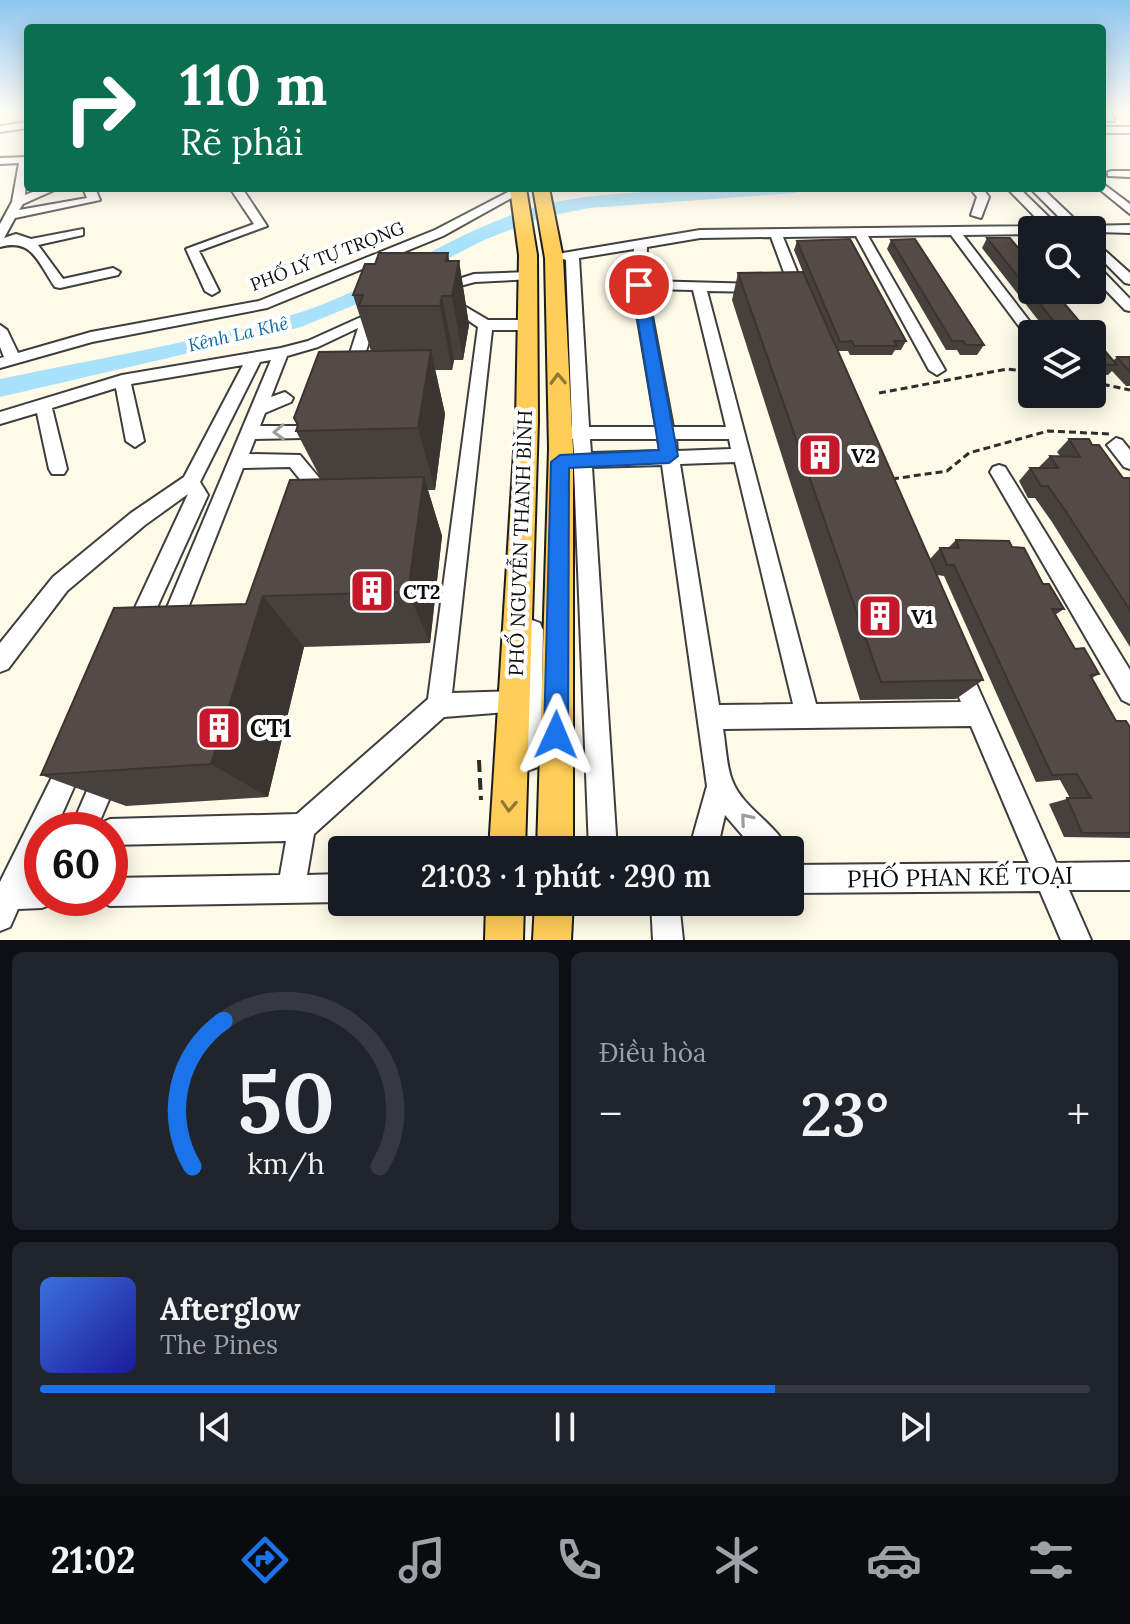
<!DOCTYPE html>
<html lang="vi">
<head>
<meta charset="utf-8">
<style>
	:root { --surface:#171b24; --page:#20242c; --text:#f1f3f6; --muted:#9ea1a6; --line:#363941; --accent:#1a73e8 }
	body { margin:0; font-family:Lora,serif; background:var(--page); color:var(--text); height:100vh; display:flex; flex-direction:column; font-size:30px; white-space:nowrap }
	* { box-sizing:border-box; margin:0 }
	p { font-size:26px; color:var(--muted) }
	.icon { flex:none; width:44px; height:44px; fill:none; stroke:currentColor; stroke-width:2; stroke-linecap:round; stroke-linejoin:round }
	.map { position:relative; height:940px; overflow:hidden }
	.panel { display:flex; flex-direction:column; gap:12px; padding:12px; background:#0d0f14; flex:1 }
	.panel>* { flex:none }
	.banner { position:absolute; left:24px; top:24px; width:1082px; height:168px; border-radius:8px; box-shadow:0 4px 20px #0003; background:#0b6e4f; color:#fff; overflow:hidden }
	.fabs { position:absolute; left:1018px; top:216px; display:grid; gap:16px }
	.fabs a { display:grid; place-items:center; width:88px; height:88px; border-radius:8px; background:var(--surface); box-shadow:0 4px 20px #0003; font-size:40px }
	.speed { position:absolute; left:24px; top:812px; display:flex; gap:16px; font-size:40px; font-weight:700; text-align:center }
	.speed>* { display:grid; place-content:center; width:104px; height:104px; border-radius:50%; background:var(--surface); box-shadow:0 4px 20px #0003; line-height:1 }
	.speed .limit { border:12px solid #d22; background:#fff; color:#111 }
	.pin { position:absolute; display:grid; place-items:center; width:68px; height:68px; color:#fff; margin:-34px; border:4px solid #fff; border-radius:50%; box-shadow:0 2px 8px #0007 }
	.me { position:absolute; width:88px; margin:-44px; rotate:1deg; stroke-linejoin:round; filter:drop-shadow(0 0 6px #0008) }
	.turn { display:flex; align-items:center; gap:28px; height:168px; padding:0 24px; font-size:36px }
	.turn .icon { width:104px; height:104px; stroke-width:2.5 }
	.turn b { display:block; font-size:56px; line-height:68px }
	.big { font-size:60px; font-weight:600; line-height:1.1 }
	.panel .tile { flex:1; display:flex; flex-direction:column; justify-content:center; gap:12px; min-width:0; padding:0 28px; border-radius:12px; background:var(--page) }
	.panel .dial { align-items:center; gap:0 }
	.dial svg { height:208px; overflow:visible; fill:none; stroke:var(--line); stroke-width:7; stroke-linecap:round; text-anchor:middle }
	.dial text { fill:var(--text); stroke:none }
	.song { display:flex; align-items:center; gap:24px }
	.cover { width:96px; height:96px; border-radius:12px; background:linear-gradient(135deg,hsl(220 70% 55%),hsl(240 70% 35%)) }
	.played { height:8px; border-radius:4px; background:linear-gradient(90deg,var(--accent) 70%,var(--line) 70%) }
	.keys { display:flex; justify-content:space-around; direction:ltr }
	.heat { display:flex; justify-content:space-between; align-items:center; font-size:44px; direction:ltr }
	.panel .tiles { flex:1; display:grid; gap:12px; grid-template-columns:1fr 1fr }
	.tile:last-child { grid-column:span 2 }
	.trip { position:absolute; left:328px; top:836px; width:476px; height:80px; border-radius:8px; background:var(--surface); box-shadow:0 4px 20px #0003; font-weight:600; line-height:80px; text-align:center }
	.dock { display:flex; height:128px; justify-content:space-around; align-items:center; background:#090b0e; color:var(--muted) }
	.dock .icon { width:56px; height:56px }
	.dock .on { color:var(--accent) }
	.dock b { font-size:36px; color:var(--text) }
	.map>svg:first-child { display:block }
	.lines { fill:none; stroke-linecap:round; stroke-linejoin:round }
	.river { fill:#a8e1fb; fill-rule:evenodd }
	.minor-casing { stroke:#3e3e3e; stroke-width:4 }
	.major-casing { stroke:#1c1c1c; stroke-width:4 }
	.path-far1 { stroke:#2d2d2d; stroke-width:3; stroke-dasharray:7 4; stroke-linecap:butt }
	.path { stroke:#2d2d2d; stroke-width:4; stroke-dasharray:12 6; stroke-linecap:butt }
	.minor { fill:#fff; fill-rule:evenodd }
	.major { fill:#ffcd58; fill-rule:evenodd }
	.wall { fill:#48403c }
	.shaded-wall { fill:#3b3431 }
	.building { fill:#544b46; stroke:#3b3431; stroke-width:2 }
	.oneway { stroke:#917635 }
	.oneway2 { stroke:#9d9d9d }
	.route { fill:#1a73e8; stroke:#114b97; stroke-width:2 }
	.labels { text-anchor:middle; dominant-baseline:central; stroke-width:8; stroke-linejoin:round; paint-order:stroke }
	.far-street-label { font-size:18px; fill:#0b0b0b; stroke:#fff }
	.far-water-label { font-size:18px; font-style:italic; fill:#0b6ba5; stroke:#fff }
	.poi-label { font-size:20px; font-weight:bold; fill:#0b0b0b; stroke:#fff; text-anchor:start }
	.street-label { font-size:20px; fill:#0b0b0b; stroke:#fff }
	.near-poi-label { font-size:24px; font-weight:bold; fill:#0b0b0b; stroke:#fff; text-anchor:start }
	.near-street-label { font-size:24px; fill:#0b0b0b; stroke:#fff }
</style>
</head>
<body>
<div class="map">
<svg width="1130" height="940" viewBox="0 0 1130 940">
	<rect width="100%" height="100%" fill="#fff9e8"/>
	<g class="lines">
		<!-- river -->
		<path class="river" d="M722,188H804L795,193L589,208L540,218L484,240L369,299L301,327L0,397V379C94,359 192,343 285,317C371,293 444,236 529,209C590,190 659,193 722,188Z"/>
		<!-- minor casing -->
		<g class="minor-casing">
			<path id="minor" d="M28,111V115L20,112L21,111Z
				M1102,111L1114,117V121H1102Z
				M28,122V128L0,132V126Z
				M1102,127H1130V133H1102Z
				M28,157L25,195L43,188H59L23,204L19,210L87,198L83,188H95L100,200L15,218L4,238L16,234L31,239L83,229V235L38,245L63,279L113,268L120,272L118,275L60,288L55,287C38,263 33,238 0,247V239L4,238L0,239V224L12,202L19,163L0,164V158Z
				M1112,171H1130V177L1108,176V172Z
				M1102,183L1130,204V214L1098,188H1102Z
				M230,188H242L267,226L199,251L219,291L212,295L205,291L186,249L254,224Z
				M970,188H982L989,197L981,218L971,215L977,197Z
				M1007,188H1019L1058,226H1068L1030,188H1042L1082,226L1130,225V233L1032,230V234L963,235L1037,331L1039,334H1032V339L1027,337L951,235L868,236L945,370L937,375L929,370L856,236L783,237L806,294L799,298L792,294L771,237L700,238L647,247L646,281L760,284L767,288L760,292L707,291L816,704L961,702L948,671L951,663L959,660L967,663L1056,863L1130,862V890H1069L1091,940H1061L1040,891L790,893V865L1029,863L971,726L723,729C726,745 726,765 732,780C742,808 776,823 788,850H755L725,815L717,850H689L707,786L662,465L592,467L617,850H589L574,468L565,466L562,461L565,456L574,454L573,439L564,437L561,433L564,429L572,427L566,260L557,257L563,253L700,230L1044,226ZM634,249L632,285L656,427H589L579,258ZM647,289L693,290L726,427H673ZM590,439H658L660,451L591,453ZM676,439H729L731,449L677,451ZM735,462L793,704L719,705L680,464Z
				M514,189L524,191L443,236L267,308L92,342L0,368V358L4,357L0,347V325L7,330L18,353L91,332L259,301L435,230Z
				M1092,239L1130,273V284L1125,283L1092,250Z
				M1092,264L1097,265L1130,299V311L1125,310L1092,276Z
				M529,272L536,276L534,279L475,282L441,291L434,287L474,274Z
				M449,297L488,320H526L533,325L526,330H492L452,693L519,691L521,630L524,623L532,620L540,623L543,630L541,758L538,767L529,770L520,767L517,758L518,711L444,717L314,834L307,875L342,874V902L110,906L100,902L98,898H110V878L280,875L286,841L110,845V830H98L101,823L110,819L297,814L428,699L478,327L444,304L442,301Z
				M381,308L388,312L376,320L358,376H346L344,372L358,328L318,347L287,356L271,397L285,392L293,398L291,402L265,413L260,426H299L315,416L323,422L309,436L303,438L255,439L249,454L300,455L326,486L320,506H306L304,501L307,488L290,467L243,468L177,636L169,639L161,636L158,629L271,360L260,362L200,482L208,495L145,634L137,637L129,634L126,627L188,494L145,525L67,591L8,669L0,672V643L53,577L131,513L184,477L243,365L131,384L144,441L135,447L126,441L116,388L52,408L67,469L64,474H52L49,469L37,413L0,424V412L122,375L281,348L308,341Z
				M1116,438L1122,440L1130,450V469L1124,467L1107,445Z
				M999,465L1005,467L1130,670V704L1122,700L993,477L990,472L993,467Z
				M73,750L82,753L85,762L55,830H42V858L32,880H42V898H54L52,904L42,908L18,909L10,927L0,931V882L64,753Z
				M107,761L116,765L120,774L96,830H70L98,765Z
				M651,902H679L683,940H653Z"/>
		</g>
		<!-- major casing -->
		<g class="major-casing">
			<path id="major" d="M510,188H526L537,255L538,421L525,850H489L516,421L519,255Z
				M533,188H549L563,258L573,449V850H537L549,449L545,258Z
				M486,902H524L523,940H485Z
				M535,902H573L571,940H533Z"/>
		</g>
		<!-- path-far1 -->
		<path class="path-far1" d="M1092,382L1130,390
			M879,393L1007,369L1032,372
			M892,479L947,471L969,453L1048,431L1110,434"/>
		<!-- path -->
		<path class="path" d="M479,760L481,800"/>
		<!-- minor -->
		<use href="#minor" class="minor"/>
		<!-- major -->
		<use href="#major" class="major"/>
	</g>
	<!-- wall -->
	<path class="wall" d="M987,238L1090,334H1049L982,248Z
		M891,240L984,345L977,355H960L957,350H946L887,249Z
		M797,241L906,341L901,350H895L892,355H850L848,351H837L983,680L956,699L860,700L732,300L738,273L811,292L794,250Z
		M449,261H459L469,325L463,360H454L452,370H435L445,414L435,490H428L442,536L430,643L304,647L268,797L126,806L41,775L246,604L321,479L296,431L298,426L294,418L371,351L353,295Z
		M1092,336L1113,361L1117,357H1130V386H1126L1112,371L1108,375L1092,374Z
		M1069,439L1092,445L1123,478H1130V647L1052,522L1035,498H1028L1019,481L1030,468H1038L1050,456H1060L1057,452Z
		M956,540L1012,547L1064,609L1055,615L1075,649L1099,674L1092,678L1116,721L1130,727V838L1064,837L1049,804L1070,798L1060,780L1036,782L944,576L937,575L930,559L940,548H948Z"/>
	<!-- shaded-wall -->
	<path class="shaded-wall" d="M448,253L454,289L459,261L469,325L463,360L446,261Z
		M442,296L454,360L452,370L440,306Z
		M431,350L445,414L435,490L418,428Z
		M424,477L442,536L430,643L408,592Z
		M263,596L304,647L268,797L211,764Z"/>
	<!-- building -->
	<path class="building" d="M987,238H1010L1032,265V290H1053L1090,334H1064Z
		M850,239L906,341H894L897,346H854L852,341L840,342L797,241Z
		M915,239L984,345H966L963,341H952L891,240Z
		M379,253H448L446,261H459L452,296H442L440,306H359L363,295H353L365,264H375Z
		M803,272L983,680L881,682L738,273Z
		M1092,336L1117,365H1100L1092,354Z
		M431,350L418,428L296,431L298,425L294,418L319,352Z
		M1117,357H1130V372Z
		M1069,439H1089L1092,445H1099L1123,478H1130V610L1065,510L1048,486H1041L1030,468H1058L1050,456L1080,457Z
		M424,477L408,592L263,596L211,764L41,775L114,608L246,604L290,480Z
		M956,540L1009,541L1012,547L1024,548L1043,584H1049L1064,609H1052L1075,649L1084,648L1099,674L1090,675L1116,721H1126L1130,727V833H1082L1067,798H1091L1077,774L1052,775L954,565H947L940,548H959Z"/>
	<!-- one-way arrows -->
	<defs><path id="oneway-chevron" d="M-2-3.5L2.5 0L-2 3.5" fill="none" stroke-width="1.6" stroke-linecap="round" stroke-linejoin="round" transform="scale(2)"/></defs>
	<g class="oneway">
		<use href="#oneway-chevron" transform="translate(558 379) rotate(-92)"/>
		<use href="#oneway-chevron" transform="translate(509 806) rotate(93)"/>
	</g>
	<g class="oneway2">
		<use href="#oneway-chevron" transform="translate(279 432) rotate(178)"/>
		<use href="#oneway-chevron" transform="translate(746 819) rotate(-130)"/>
	</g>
	<!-- sky -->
	<linearGradient id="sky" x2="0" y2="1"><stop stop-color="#8ec6f0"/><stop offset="0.46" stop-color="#fffcf5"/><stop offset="1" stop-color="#fffcf5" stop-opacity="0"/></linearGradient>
	<rect width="1130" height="243" fill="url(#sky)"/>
	<!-- route -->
	<path class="route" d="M639,281L646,285L678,456L669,463L569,468L568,735L564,743L556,747L547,743L544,735L551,462L560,455L659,450L632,285Z"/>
	<!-- icons -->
	<defs>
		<g id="building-square" transform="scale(2.3)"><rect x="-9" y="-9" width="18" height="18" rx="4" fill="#c5182a" stroke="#fff"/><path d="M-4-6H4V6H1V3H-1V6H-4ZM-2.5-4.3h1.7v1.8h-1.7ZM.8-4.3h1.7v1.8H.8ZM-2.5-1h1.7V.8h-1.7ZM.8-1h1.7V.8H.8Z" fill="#fff"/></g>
	</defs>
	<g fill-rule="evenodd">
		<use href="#building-square" x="820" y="455"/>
		<use href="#building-square" x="372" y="591"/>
		<use href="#building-square" x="880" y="616"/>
		<use href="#building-square" x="219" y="728"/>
	</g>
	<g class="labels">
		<!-- far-street labels -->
		<g class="far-street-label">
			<text transform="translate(327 256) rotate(-21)">PHỐ LÝ TỰ TRỌNG</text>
		</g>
		<!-- far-water labels -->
		<g class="far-water-label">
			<text transform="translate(238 334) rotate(-13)">Kênh La Khê</text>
		</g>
		<!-- poi labels -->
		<g class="poi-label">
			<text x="851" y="455">V2</text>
			<text x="403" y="591">CT2</text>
			<text x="911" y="616">V1</text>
		</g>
		<!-- street labels -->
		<g class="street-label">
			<text transform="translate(520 543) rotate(-88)">PHỐ NGUYỄN THANH BÌNH</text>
		</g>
		<!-- near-poi labels -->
		<g class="near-poi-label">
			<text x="250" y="728">CT1</text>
		</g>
		<!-- near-street labels -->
		<g class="near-street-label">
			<text transform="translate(960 877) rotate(-1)">PHỐ PHAN KẾ TOẠI</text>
		</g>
	</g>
</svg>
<div class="fabs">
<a><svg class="icon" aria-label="search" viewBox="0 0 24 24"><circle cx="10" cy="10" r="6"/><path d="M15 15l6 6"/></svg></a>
<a><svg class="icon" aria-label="layers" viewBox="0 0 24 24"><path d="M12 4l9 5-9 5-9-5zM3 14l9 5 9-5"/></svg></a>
</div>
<div class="speed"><div class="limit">60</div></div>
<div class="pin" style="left:639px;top:285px;background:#d93025"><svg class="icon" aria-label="arrive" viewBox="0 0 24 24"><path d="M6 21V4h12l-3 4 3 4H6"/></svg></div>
<svg class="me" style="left:556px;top:735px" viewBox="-20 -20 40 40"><path d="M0-17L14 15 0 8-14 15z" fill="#1a73e8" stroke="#fff" stroke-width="4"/></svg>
<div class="trip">21:03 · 1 phút · 290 m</div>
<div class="banner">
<div class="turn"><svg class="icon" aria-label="right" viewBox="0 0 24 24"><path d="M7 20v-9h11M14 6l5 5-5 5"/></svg><div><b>110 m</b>Rẽ phải</div></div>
</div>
</div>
<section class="panel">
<div class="tiles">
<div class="tile dial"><svg viewBox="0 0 100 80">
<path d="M14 69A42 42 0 1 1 86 69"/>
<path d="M14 69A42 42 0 0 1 26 13" stroke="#1a73e8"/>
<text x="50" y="56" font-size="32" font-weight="700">50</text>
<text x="50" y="72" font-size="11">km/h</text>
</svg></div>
<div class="tile"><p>Điều hòa</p>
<div class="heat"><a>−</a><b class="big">23°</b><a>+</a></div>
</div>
<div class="tile">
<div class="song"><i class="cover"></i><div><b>Afterglow</b><p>The Pines</p></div></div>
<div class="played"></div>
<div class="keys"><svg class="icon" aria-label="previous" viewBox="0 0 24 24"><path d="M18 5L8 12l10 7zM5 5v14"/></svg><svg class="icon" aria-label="pause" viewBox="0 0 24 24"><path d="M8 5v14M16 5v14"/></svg><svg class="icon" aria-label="next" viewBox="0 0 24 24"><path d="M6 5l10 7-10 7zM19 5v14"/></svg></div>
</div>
</div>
</section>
<nav class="dock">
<b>21:02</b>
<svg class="icon on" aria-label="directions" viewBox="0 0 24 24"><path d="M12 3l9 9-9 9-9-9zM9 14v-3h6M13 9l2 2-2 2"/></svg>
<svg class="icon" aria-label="music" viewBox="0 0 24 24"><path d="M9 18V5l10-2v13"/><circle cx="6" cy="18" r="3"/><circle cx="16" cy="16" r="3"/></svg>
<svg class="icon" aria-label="phone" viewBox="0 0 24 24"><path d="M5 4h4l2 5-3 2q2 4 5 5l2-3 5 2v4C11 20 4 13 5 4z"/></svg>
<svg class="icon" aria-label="climate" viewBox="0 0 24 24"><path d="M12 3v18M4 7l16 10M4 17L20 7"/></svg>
<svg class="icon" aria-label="car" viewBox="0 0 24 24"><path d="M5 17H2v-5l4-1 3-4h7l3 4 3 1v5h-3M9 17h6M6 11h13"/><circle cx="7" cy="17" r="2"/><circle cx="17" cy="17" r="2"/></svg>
<svg class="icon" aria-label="filters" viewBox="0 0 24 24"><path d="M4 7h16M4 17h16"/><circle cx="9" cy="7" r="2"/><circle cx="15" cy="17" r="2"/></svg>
</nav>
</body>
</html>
